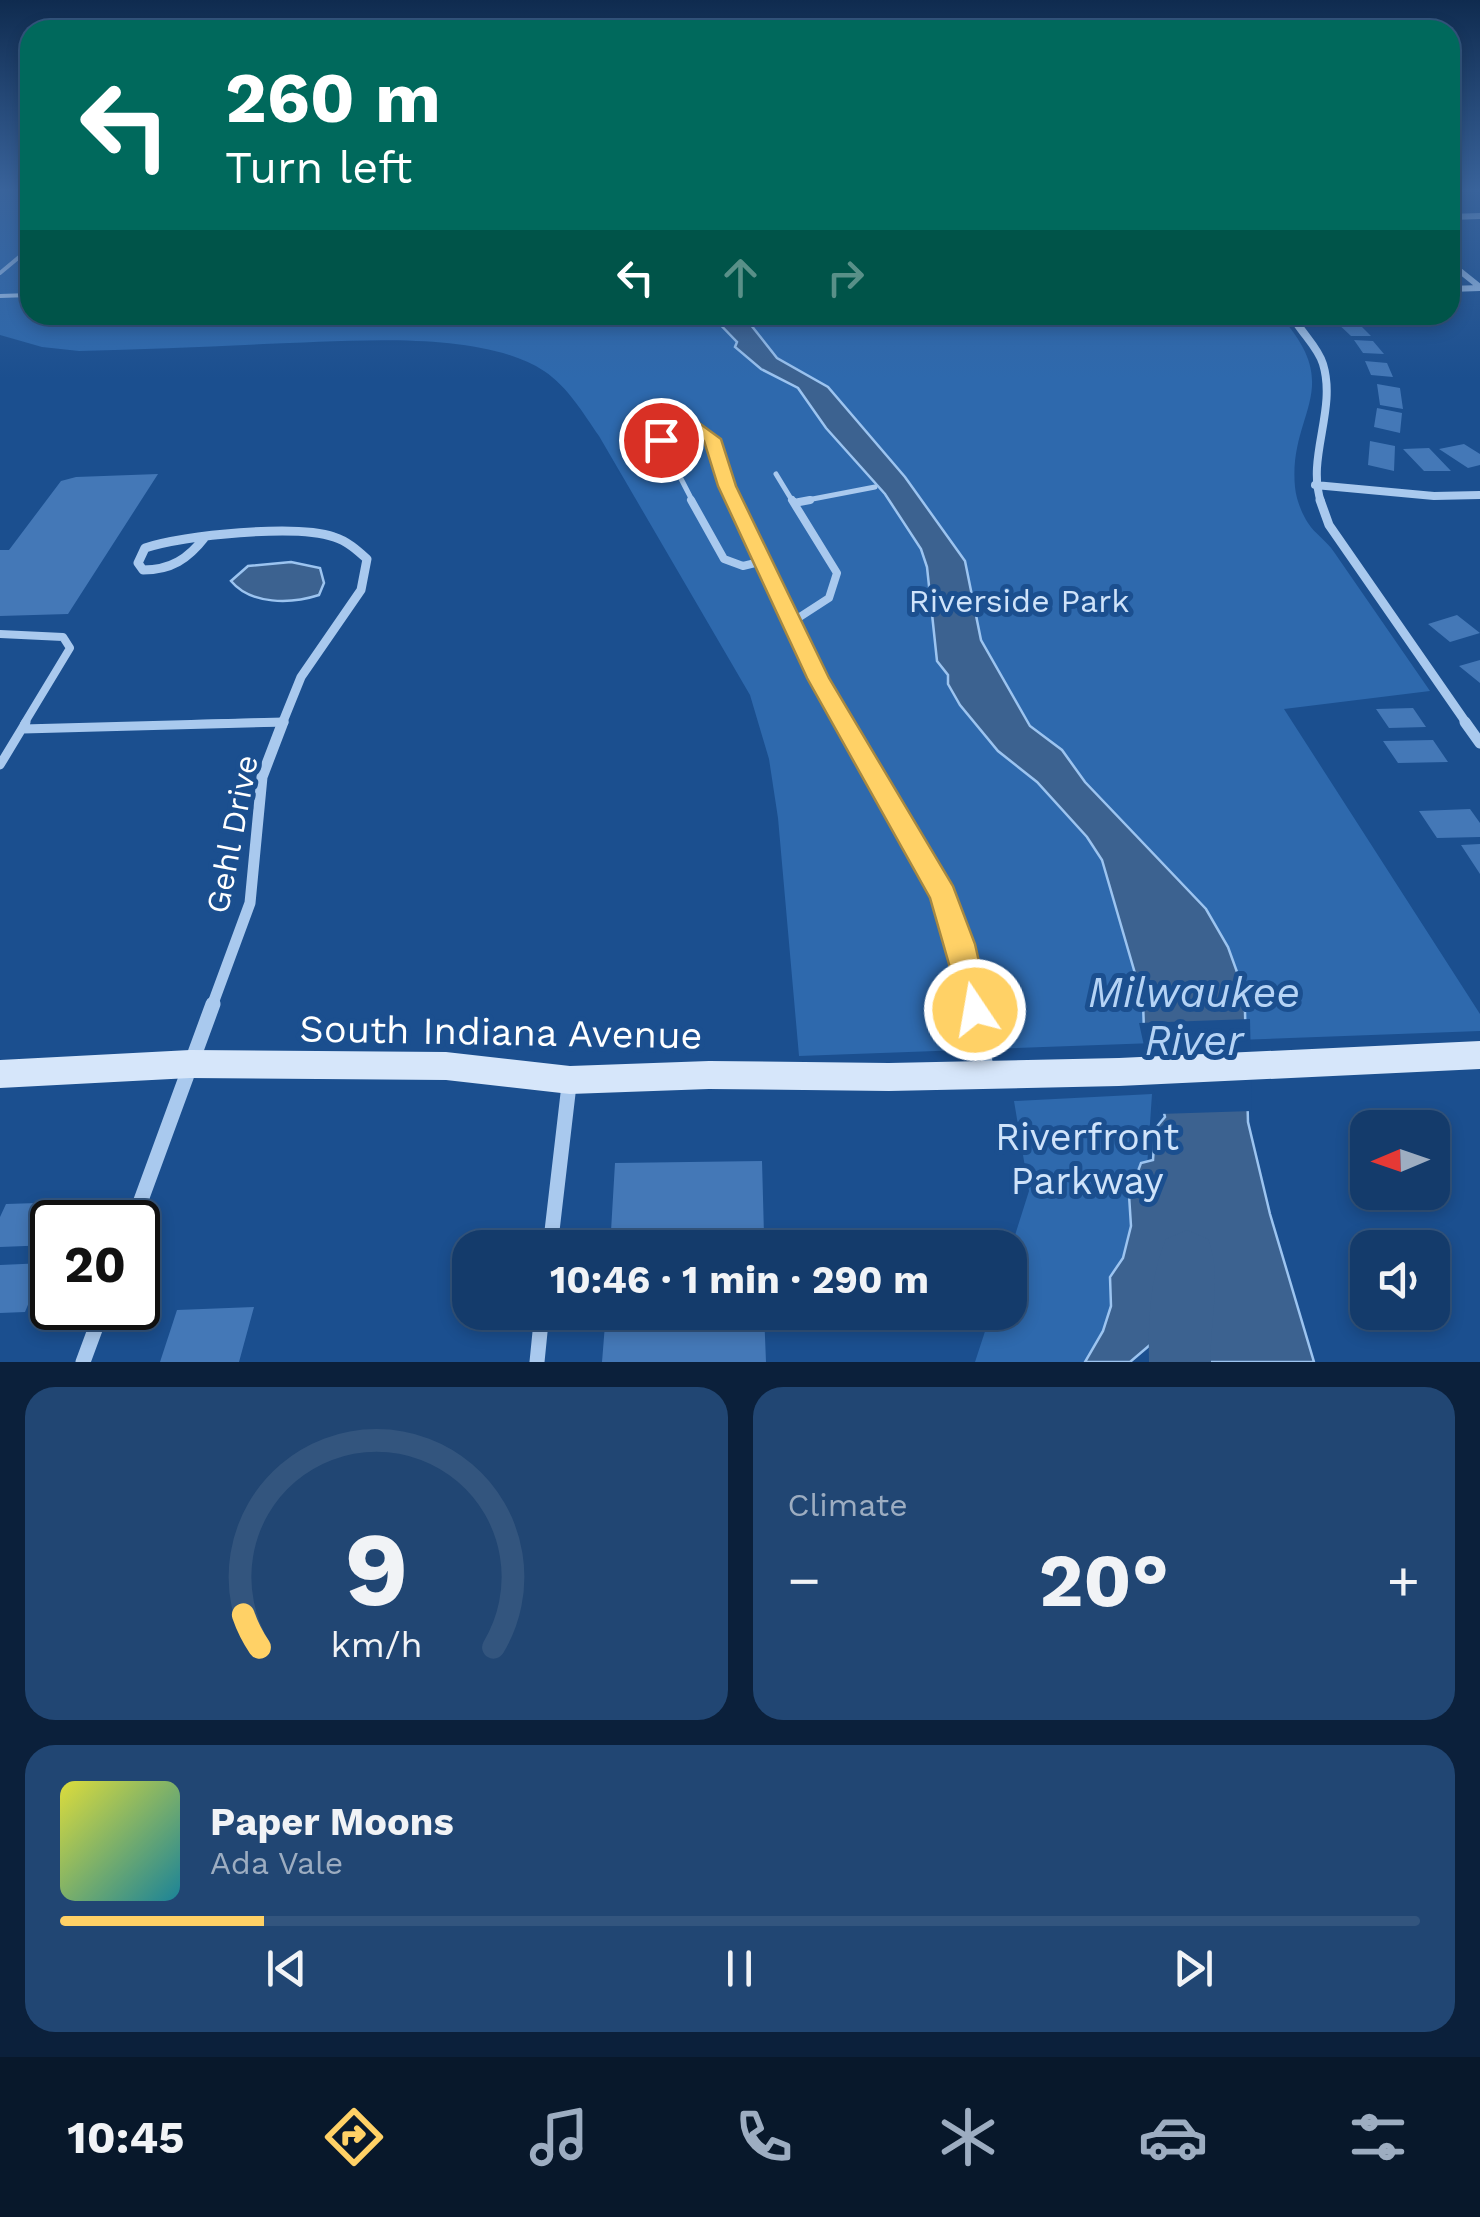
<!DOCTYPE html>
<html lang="en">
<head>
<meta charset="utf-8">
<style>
	:root { --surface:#143b6b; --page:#214673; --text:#f1f3f6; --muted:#9dadc1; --line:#33557e; --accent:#ffd166 }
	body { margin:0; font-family:"Work Sans",sans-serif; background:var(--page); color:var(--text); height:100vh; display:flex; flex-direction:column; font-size:38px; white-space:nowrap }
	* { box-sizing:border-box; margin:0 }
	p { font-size:32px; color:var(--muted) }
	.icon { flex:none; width:55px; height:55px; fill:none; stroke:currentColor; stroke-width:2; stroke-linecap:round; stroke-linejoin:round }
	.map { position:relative; height:1362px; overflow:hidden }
	.panel { display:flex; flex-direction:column; gap:25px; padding:25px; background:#0b203b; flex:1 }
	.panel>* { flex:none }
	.hud { position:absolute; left:20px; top:20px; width:1440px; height:305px; border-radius:30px; box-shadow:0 5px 15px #0003,0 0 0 2px var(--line); background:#00695c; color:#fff; overflow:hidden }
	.needle { width:65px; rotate:268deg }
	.tools { position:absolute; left:1350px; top:1110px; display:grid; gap:20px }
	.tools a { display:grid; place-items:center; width:100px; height:100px; border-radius:20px; background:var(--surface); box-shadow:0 5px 15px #0003,0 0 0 2px var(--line); font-size:50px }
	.speed { position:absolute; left:30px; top:1200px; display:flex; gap:20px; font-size:50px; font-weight:700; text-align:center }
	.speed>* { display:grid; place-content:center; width:130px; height:130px; border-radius:50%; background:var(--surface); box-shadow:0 5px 15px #0003,0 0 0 2px var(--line); line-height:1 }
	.speed .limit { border:5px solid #111; border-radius:15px; background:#fff; color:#111 }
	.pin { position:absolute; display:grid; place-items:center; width:85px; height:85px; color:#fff; margin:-42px; border:5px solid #fff; border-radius:50%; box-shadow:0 2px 10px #0007 }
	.me { position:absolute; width:110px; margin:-55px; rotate:348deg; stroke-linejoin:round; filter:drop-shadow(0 0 8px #0008) }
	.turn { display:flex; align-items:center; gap:35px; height:210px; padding:0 40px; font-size:45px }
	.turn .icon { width:130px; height:130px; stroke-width:2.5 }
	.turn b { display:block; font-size:70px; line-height:85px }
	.lanes { display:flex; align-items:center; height:95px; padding:0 40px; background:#0003; justify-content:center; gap:50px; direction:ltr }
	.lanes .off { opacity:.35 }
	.big { font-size:75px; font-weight:700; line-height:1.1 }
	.panel .widget { flex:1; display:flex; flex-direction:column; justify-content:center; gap:15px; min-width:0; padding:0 35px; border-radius:30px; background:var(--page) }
	.panel .dial { align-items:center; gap:0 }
	.dial svg { height:260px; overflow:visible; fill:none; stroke:var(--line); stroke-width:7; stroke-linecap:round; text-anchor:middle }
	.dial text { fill:var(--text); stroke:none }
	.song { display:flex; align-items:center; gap:30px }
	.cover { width:120px; height:120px; border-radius:15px; background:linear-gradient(135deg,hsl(60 70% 55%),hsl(190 70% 35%)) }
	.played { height:10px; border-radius:5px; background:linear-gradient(90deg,var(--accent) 15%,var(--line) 15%) }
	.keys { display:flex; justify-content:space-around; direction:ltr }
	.heat { display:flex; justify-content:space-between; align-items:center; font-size:55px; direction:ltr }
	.panel .tiles { flex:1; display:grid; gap:25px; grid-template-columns:1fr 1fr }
	.widget:last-child { grid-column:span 2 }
	.trip { position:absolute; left:452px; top:1230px; width:575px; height:100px; border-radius:30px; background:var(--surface); box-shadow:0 5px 15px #0003,0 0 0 2px var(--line); font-weight:700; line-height:100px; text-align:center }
	.tabs { display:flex; height:160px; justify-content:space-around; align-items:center; background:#08182b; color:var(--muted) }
	.tabs .icon { width:70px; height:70px }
	.tabs .on { color:var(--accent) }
	.tabs b { font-size:45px; color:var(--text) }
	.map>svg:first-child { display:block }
	.green { fill:#2e69ad }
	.water { fill:#3c6290; stroke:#9cc4f0; stroke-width:2.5 }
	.pier { fill:#1b4f8f }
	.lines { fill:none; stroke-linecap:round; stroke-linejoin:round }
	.river { fill:#3c6290; fill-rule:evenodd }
	.building { fill:#4478b7 }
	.lane-far4 { stroke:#a9c9ee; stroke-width:4 }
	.lane-far3 { stroke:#a9c9ee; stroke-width:5 }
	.lane-far2 { stroke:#a9c9ee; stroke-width:8 }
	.lane-far1 { stroke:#a9c9ee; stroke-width:9 }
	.lane { stroke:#a9c9ee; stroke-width:11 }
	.street-far4 { stroke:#a9c9ee; stroke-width:6 }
	.street-far3 { stroke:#a9c9ee; stroke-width:8 }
	.street-far2 { stroke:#a9c9ee; stroke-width:9 }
	.street-far1 { stroke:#a9c9ee; stroke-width:11 }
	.street { stroke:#a9c9ee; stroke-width:15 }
	.secondary { fill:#d6e6fa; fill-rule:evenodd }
	.route { fill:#ffd166; stroke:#a68842; stroke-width:2.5 }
	.labels { text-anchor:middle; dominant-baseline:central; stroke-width:10; stroke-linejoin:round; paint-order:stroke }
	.park-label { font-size:32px; fill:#cfe3fa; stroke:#1b4f8f }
	.street-label { font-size:32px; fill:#fff; stroke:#1b4f8f }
	.near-street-label { font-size:38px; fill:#fff; stroke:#1b4f8f }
	.near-park-label { font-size:38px; fill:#cfe3fa; stroke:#1b4f8f }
	.near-water-label { font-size:42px; font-style:italic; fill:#b5d3f5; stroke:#1b4f8f }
</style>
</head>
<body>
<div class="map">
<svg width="1480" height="1362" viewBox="0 0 1480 1362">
	<rect width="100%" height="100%" fill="#1b4f8f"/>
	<!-- green -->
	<path class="green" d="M0,188H30V315H1279C1347,389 1288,412 1295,487C1296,499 1302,514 1308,523C1315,534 1327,541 1334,552C1366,598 1398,645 1430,691L1284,709L1480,1014V1031L799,1056L778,818L769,759L750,695L599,436C583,413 568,387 544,371C479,328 340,342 264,344C202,347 141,349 79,351L42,347L0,335Z
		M1152,1094L1143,1226L1107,1362H975L991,1313L1010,1312V1251L1029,1191L1014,1101Z"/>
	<!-- water -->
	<path class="water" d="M711,315H743L777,358L828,387L905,477L965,561L981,640L1030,726L1062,750L1085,782L1206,909L1228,947L1241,983L1245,1012L1248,1122L1270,1214L1314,1362H1203L1212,1304L1203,1294L1168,1320L1164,1333L1130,1362H1085L1103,1331L1111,1306L1110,1277L1123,1258L1131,1226L1129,1195L1141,1163L1153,1160L1155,1129L1165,1117L1144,1032L1143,1001L1102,860L1087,837L1037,782L998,751L960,705L948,684V675L937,661L927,567L921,549L885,494L826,428L798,388L761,369L735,347L737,342Z
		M291,562L320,568L324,583L319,595C291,604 251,605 231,581L248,566Z"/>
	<!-- pier -->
	<path class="pier" d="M1250,1019L1252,1111L1159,1114L1139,1023Z"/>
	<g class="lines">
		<!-- river -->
		<path class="river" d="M1187,1230L1208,1239C1223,1276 1209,1322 1211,1362H1149C1148,1321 1150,1277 1166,1239Z"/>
	</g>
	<!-- building -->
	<path class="building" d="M1354,319L1371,336H1351L1334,320Z
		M1354,340L1373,341L1384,354L1363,353Z
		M1365,361L1387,363L1393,377L1371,375Z
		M1377,384L1400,388L1403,409L1380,405Z
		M1377,408L1402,413L1400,433L1374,427Z
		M1370,441L1395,446L1394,471L1368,465Z
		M1464,444L1480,454V465L1468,468L1439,449Z
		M1429,448L1451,471H1424L1403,449Z
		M158,474L68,614L0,616V550H9L61,481L76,477Z
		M1457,615L1480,633L1450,642L1428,624Z
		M1480,660V683L1459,666Z
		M1413,708L1426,727L1389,728L1376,709Z
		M1433,740L1448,762L1398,763L1383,741Z
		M1470,809L1480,823V837L1437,838L1419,811Z
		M1480,844V874L1461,845Z
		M762,1161L764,1235L795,1234L796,1248H610L615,1163Z
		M69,1202L60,1222H52L51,1245L0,1247V1217L6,1204Z
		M45,1263L25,1312L0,1313V1265Z
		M254,1307L239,1362H160L177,1310Z
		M606,1312H764L766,1362H602Z"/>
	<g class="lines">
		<!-- lane-far4 -->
		<path class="lane-far4" d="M0,273L30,248
			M0,296L30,295"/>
		<!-- lane-far3 -->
		<path class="lane-far3" d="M776,474L793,502
			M693,502L661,440L668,431L695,426L712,439L735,502
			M797,502L875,487"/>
		<!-- lane-far2 -->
		<path class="lane-far2" d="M691,500L724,559L743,566L764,561
			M734,500L764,561
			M792,500L837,573L829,598L792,622
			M794,503L810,500
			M764,561L843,724
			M0,634L63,637L70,648L24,724
			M192,724L284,722"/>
		<!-- lane-far1 -->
		<path class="lane-far1" d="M842,722C859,757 884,787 903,820C939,879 960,939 975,1006
			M23,729L284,722
			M0,765L26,722"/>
		<!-- lane -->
		<path class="lane" d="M974,1004L988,1066"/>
		<!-- street-far4 -->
		<path class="street-far4" d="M1450,217L1480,216
			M1450,263L1480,287
			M1450,289L1480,288
			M1291,315L1299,327"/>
		<!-- street-far3 -->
		<path class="street-far3" d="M1298,325C1306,337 1319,350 1323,364C1337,410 1306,458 1321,502
			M1315,485L1434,496L1480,495"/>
		<!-- street-far2 -->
		<path class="street-far2" d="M1320,500L1329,525L1467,724
			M205,537C188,559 171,570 143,570L138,563L145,548C183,535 297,524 334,537C347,541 357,550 367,559L361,590L301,677L282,724"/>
		<!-- street-far1 -->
		<path class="street-far1" d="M1465,722L1480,743
			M212,1006L250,903L262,777L283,722"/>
		<!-- street -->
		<path class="street" d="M133,1222L213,1004
			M550,1248L569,1085
			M83,1362L103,1308
			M537,1362L542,1312"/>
		<!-- secondary -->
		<path class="secondary" d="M1480,1041V1069L1119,1086L889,1091L709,1089L570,1094L446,1080L190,1078L0,1088V1060L190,1050L446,1052L570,1066L709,1061L889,1063L1119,1058Z"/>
	</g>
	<!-- sky -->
	<linearGradient id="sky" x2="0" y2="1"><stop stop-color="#0f2b4f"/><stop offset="0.5" stop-color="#39639b"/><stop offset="1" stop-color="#39639b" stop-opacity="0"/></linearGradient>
	<rect width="1480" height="379" fill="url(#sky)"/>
	<!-- route -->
	<path class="route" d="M695,420L721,439L736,486L829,678L953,886L975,944L990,1010L986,1020L975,1024L965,1020L930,898L807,678L718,486L704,441L692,431L673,435L661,445L652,440L661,427Z"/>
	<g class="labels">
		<!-- park labels -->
		<g class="park-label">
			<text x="1019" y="601">Riverside Park</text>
		</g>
		<!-- street labels -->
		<g class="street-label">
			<text transform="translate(232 834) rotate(-79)">Gehl Drive</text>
		</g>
		<!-- near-street labels -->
		<g class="near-street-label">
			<text transform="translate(501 1032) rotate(1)">South Indiana Avenue</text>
		</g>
		<!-- near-park labels -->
		<g class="near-park-label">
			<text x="1087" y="1137">Riverfront<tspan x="1087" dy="44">Parkway</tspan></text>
		</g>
		<!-- near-water labels -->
		<g class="near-water-label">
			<text x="1194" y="992">Milwaukee<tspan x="1194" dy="48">River</tspan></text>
		</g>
	</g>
</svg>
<div class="tools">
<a><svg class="needle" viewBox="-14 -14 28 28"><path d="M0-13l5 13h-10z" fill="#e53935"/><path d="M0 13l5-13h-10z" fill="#9dadc1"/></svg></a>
<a><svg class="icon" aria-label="sound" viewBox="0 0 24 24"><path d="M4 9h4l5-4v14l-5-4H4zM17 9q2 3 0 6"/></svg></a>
</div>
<div class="speed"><div class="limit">20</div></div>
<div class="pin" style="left:661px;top:440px;background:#d93025"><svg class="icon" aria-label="arrive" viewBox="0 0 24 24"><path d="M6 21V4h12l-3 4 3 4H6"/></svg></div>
<svg class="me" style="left:975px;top:1010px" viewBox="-20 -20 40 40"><circle r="17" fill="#ffd166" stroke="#fff" stroke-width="3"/><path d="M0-11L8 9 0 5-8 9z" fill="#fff"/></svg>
<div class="trip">10:46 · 1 min · 290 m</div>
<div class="hud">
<div class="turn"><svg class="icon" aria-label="left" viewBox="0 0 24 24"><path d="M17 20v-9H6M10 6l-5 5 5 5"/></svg><div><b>260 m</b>Turn left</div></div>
<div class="lanes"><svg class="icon" aria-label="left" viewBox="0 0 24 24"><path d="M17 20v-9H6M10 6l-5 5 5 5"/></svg><svg class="icon off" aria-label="ahead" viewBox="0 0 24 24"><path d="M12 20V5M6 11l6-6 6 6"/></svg><svg class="icon off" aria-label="right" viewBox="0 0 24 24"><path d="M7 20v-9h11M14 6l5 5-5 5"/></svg></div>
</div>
</div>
<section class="panel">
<div class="tiles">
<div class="widget dial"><svg viewBox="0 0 100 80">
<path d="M14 69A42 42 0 1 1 86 69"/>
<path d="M14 69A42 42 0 0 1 9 59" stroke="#ffd166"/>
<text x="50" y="56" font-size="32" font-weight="700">9</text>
<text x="50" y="72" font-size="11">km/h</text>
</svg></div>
<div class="widget"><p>Climate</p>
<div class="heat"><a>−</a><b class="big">20°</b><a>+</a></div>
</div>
<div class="widget">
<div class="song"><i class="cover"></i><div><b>Paper Moons</b><p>Ada Vale</p></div></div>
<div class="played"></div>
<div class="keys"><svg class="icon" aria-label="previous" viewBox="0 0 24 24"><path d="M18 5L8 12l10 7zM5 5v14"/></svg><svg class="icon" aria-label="pause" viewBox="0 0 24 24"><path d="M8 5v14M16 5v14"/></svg><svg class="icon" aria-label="next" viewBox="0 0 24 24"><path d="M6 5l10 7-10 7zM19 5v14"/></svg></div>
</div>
</div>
</section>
<nav class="tabs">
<b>10:45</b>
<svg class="icon on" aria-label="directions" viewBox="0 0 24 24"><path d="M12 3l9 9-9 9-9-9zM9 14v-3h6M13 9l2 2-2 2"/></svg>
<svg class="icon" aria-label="music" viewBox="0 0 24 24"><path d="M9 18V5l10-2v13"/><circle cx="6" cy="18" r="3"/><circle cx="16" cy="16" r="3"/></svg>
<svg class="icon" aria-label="phone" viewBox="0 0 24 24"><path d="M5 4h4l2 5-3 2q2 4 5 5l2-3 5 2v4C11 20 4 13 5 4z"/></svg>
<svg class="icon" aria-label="climate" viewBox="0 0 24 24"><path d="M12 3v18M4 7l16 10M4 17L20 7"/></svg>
<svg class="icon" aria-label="car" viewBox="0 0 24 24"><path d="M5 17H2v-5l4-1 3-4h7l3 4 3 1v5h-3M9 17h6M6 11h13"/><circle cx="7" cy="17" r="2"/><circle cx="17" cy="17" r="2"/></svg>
<svg class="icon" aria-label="filters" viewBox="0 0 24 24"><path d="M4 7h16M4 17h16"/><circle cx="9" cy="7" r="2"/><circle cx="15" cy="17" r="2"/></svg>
</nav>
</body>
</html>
